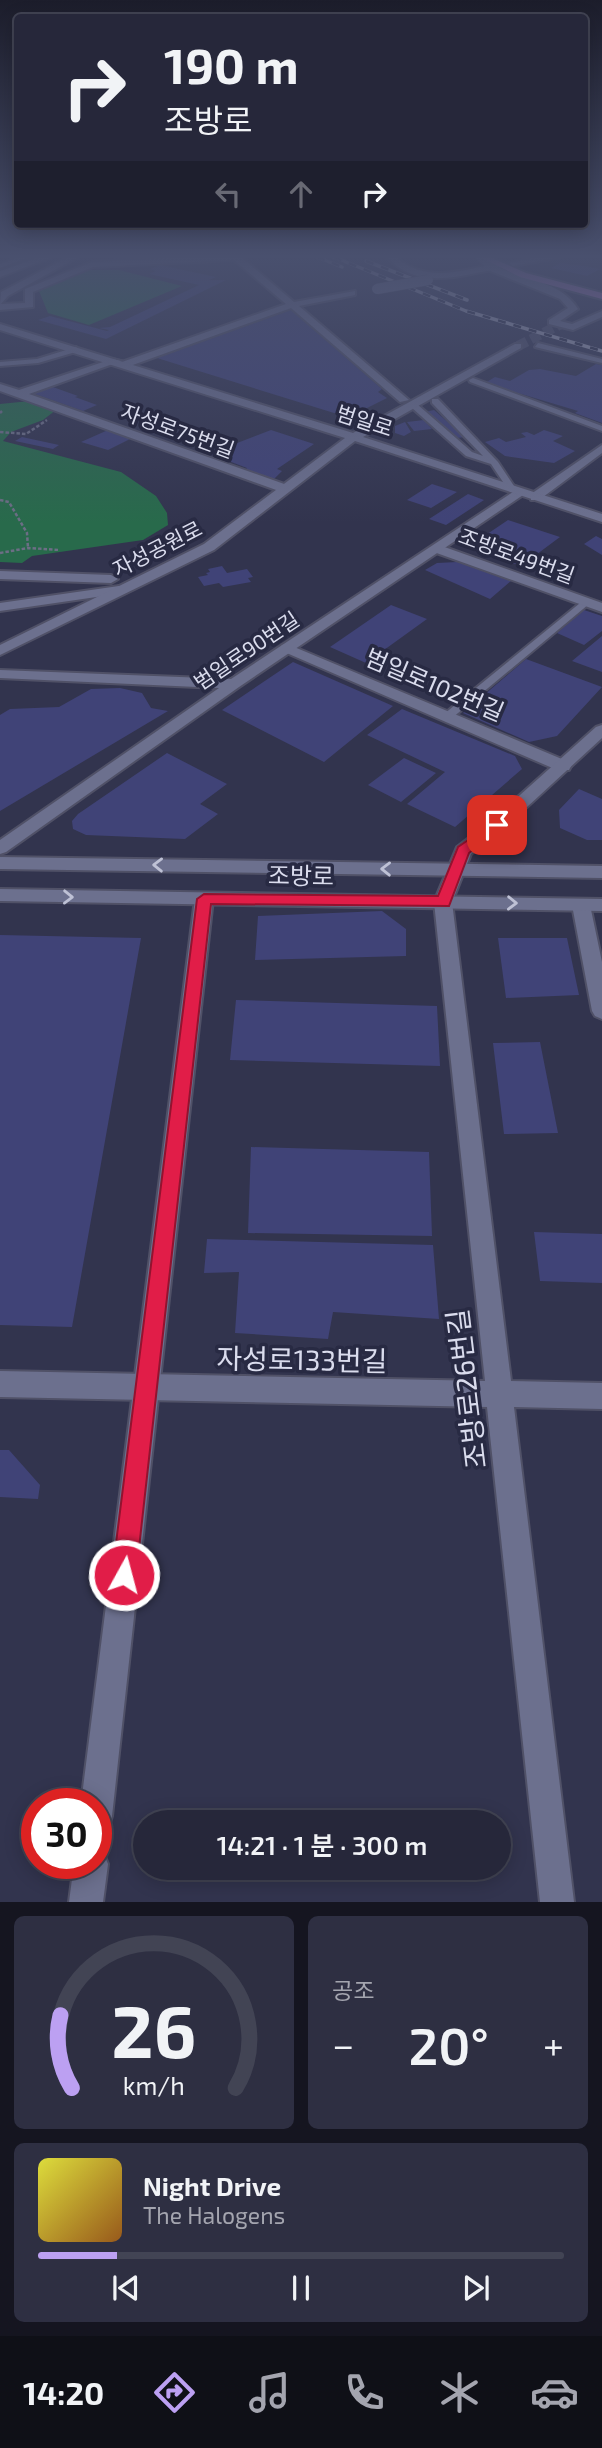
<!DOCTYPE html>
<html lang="ko">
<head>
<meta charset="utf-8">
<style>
	:root { --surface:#26273a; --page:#2e2f42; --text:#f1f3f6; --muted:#a4a5af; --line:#424454; --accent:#bca0f2 }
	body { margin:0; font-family:"Exo 2","Noto Sans KR",sans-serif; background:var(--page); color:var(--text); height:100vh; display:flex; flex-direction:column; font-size:26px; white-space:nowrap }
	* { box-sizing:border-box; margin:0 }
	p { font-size:23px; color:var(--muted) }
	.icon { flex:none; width:38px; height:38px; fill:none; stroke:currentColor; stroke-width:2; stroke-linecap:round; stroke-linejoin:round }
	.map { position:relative; height:1902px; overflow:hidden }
	.panel { display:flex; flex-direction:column; gap:14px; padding:14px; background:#151520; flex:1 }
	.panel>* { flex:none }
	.banner { position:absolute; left:14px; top:14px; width:574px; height:214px; border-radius:7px; box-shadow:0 4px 18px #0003,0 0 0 2px var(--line); background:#26273a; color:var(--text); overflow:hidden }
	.speed { position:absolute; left:21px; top:1788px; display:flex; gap:14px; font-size:35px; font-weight:700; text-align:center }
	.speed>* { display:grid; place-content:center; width:91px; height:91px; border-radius:50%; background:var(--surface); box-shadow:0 4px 18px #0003,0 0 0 2px var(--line); line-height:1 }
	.speed .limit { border:10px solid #d22; background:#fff; color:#111 }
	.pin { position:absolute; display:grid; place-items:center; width:60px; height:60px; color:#fff; margin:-30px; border-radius:14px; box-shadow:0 4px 10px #0006 }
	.me { position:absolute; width:77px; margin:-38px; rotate:7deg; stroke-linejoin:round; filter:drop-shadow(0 0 5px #0008) }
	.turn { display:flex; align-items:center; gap:24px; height:147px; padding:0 35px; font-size:32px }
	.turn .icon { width:91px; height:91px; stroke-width:2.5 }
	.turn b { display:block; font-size:49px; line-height:60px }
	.lanes { display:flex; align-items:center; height:66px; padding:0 35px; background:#0003; justify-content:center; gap:35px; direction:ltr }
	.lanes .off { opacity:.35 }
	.big { font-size:52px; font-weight:600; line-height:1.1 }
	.panel .widget { flex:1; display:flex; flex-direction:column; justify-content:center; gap:10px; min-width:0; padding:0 24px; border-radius:10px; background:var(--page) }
	.panel .dial { align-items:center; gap:0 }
	.dial svg { height:182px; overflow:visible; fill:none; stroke:var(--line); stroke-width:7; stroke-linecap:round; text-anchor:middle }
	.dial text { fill:var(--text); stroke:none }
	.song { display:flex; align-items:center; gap:21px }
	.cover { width:84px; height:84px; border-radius:10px; background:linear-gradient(135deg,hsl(60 70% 55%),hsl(30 70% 35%)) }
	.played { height:7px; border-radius:4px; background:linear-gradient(90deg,var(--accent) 15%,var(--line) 15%) }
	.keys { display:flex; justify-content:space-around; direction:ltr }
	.heat { display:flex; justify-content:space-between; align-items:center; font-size:38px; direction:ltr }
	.panel .tiles { flex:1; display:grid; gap:14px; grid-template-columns:1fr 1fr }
	.widget:last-child { grid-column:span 2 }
	.trip { position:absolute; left:133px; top:1810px; width:378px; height:70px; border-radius:35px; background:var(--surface); box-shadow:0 4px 18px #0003,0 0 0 2px var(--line); font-weight:600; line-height:70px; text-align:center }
	.dock { display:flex; height:112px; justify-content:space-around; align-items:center; background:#0f1017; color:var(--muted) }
	.dock .icon { width:49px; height:49px }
	.dock .active { color:var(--accent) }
	.dock b { font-size:32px; color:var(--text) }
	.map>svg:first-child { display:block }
	.green { fill:#286a4b }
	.building { fill:#404377 }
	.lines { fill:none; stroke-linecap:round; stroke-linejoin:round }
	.secondary-tunnel { stroke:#4b4d66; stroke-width:10; stroke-dasharray:10 4.5; stroke-linecap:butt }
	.service-casing { stroke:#505167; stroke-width:4 }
	.minor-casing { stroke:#505167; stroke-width:4 }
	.tertiary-casing { stroke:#505167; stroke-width:4 }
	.secondary-casing { stroke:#505167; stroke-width:4 }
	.primary-casing { stroke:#505167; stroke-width:4 }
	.path { stroke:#6c6e85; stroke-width:2.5; stroke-dasharray:3.5 2; stroke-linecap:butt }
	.service { fill:#6c708e; fill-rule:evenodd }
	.minor { fill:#6c708e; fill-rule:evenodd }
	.tertiary { fill:#6c708e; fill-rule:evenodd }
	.secondary { fill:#6c708e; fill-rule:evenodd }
	.primary { fill:#a875ba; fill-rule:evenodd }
	.rail-casing { stroke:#a2a4b8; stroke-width:3.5 }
	.rail { stroke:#282a43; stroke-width:2.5; stroke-dasharray:8; stroke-linecap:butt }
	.pedestrian-bridge-casing { stroke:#505167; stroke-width:11; stroke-linecap:butt }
	.pedestrian-bridge { stroke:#6c708e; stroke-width:10 }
	.oneway { stroke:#bec1d5 }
	.route { fill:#e11d48; stroke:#92132f; stroke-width:2 }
	.labels { text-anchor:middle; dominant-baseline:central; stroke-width:7; stroke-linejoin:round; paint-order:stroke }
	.far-street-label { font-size:21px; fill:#dadced; stroke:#282a43 }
	.street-label { font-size:24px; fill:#dadced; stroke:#282a43 }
	.near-street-label { font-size:28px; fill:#dadced; stroke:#282a43 }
</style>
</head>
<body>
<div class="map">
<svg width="602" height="1902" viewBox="0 0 602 1902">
	<rect width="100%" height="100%" fill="#32344e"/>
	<!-- green -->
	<path class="green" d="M90,270H119L182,286L89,325L48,313L39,291Z
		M30,401L56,410L43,420L11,432L3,441L121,472L156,496L167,513L168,525L143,540L32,556L22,563L0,562V404Z"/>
	<!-- building -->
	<path class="building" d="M115,257H149V259L114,261Z
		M560,263L584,266L600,269L587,276L551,268Z
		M160,265L216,277L209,280H226L106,339L38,320L50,316L107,331L109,330L99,328L110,327L199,285L149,274L156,271L150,269Z
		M291,310L382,389L378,392L387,398L357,413H334L157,358Z
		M596,364L602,365V423L575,413L578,411L485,383L495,377L510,381L529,370L540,369L576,376Z
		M50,386L78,396L75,397L97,405L83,411L32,393Z
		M434,410L465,437L457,438L425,412Z
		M424,420L432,429L414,431L407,422Z
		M405,422L411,432L404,436L395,433V426Z
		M108,430L132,438L108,450L81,442Z
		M271,430L314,444L277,469L282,471L274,479L245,471L247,468L208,453L223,443L232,445Z
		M544,430L563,436L553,441L575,451L554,463L505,456L485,442L499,438L506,442L526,437L521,433L527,432L534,435Z
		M22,437L59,445L53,449L15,441Z
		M432,484L457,492L431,508L407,500Z
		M468,494L484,500L446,525L429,519Z
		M508,520L560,537L521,566L468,547Z
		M596,536L602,539V555L584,544Z
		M457,562L511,581L490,599L425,570L437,563Z
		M222,566L227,573L247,569L253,577L248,578L251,582L223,587L219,583L204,586L198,577L208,575L206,573L210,572L208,569Z
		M391,605L427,619L366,663L330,647Z
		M584,610L602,616V631L584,645L557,633Z
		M602,636V672L572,661Z
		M526,659L602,687L557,736L529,742L463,713Z
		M293,662L393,706L324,762L222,710Z
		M120,688L142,693L151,708L168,711L0,811V715L10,709L59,707L91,689Z
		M402,709L515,756L522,769L455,827L407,804L445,772L367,735Z
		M167,753L227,784L200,804L218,814L185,839L86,835L73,829L72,821L78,814Z
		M404,758L436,773L401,802L368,785Z
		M579,789L602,799V840H587L560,828L559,810Z
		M382,911L406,929V956L255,960L258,916Z
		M0,935L141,938L72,1327L0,1325Z
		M498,938H567L579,995L506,998Z
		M236,1000L437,1006L440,1066L230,1060Z
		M540,1042L558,1133L504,1134L493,1043Z
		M251,1147L429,1152L432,1236L248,1233Z
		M534,1232L602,1234V1283L540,1281Z
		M207,1239L433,1245L439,1319L333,1312L328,1339L235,1333L239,1272L204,1273Z
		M0,1450H9L40,1485L38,1499L0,1497Z"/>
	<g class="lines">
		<!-- secondary-tunnel -->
		<path class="secondary-tunnel" d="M518,346L567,321"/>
		<!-- service casing -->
		<g class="service-casing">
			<path id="service" d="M21,257H29L0,268V264Z
				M538,343L602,359V363L535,347Z
				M76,347L79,351L38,363L0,366V362L37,359Z
				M473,378L602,426V431L470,382L469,380Z
				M432,399H438L498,462L516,489L515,491H509L491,464L466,456L411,407L418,405L472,452L483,456L432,403Z
				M585,599L590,602L589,604L452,718H444V714Z"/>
		</g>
		<!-- minor casing -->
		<g class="minor-casing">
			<path id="minor" d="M195,257H241L294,302L355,291V295L299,306L409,400L400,402L291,308L130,366H122V362L286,304L234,260L93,267L33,292V307L0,310V304L25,303V289L92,262Z
				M387,257H396C426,284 463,270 499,263L503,266C496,270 485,271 476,273C444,280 411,284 387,257Z
				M540,257H561L513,266L509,263Z
				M112,359L121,361L29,394L287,485V491H279L0,391V384L19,390Z
				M602,445V453L539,500H531V494Z
				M436,544L602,603V612L431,551L430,548Z
				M0,571L111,575L118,579L111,583L0,579Z
				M119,586L124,587V593L0,611V603Z
				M287,644L569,762L571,766L569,770H557L282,651L280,648L282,645Z
				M204,893L211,895L213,899L112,1816L108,1828L96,1832V1804H81L195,899L197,895Z
				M581,899L588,900L590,905L602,962V1019L595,1016L592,1011L572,905L574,900Z
				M96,1849L103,1852L108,1864L103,1902H69L74,1864H96Z"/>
		</g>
		<!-- tertiary casing -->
		<g class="tertiary-casing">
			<path id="tertiary" d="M519,488L525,492L523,495L239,687L6,852L0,854V840L219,688L0,678V670L231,679Z
				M602,725V738L503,829L471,854L452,902L511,1381L602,1383V1409L514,1407L574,1902H540L487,1407L0,1397V1371L485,1381L434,902L457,847L491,821L596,727Z"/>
		</g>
		<!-- secondary casing -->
		<g class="secondary-casing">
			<path id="secondary" d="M41,257H52L0,277V271Z
				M68,257H78L8,296L0,305L1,292Z
				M476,257H485C510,282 557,275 578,309L560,321L572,324L602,311V317L573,330L549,324V320L568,308L560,299L488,270Z
				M0,324L353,433L515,344H521V348L363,437L602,514V522L355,441L214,550L0,655V645L204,544L345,438L0,330Z
				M0,857L602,866V878L0,869Z
				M0,889L602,899V911L0,901Z"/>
		</g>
		<!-- primary casing -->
		<g class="primary-casing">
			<path id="primary" d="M480,257H490L526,273L602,293V299L520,277Z"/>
		</g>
		<!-- path -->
		<path class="path" d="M0,413L2,411
			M0,432L26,434L47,420
			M0,500L9,502L27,533L28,548
			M0,553L28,548L60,550"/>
		<!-- service -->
		<use href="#service" class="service"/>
		<!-- minor -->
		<use href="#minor" class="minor"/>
		<!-- tertiary -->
		<use href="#tertiary" class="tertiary"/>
		<!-- secondary -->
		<use href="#secondary" class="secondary"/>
		<!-- primary -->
		<use href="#primary" class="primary"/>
		<!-- rail casing -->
		<g class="rail-casing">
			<path id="rail" d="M317,257L342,267
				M334,257L466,311L602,351
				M366,261L467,300"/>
		</g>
		<!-- rail -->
		<use href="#rail" class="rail"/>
		<!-- pedestrian-bridge casing -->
		<g class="pedestrian-bridge-casing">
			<path id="pedestrian-bridge" d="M377,289L428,280"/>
		</g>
		<!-- pedestrian-bridge -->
		<use href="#pedestrian-bridge" class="pedestrian-bridge"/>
	</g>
	<!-- one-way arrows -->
	<defs><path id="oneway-chevron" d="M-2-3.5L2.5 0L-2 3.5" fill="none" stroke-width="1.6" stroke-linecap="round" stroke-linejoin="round" transform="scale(1.75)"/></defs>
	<g class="oneway">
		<use href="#oneway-chevron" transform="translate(158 865) rotate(-179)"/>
		<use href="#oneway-chevron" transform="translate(386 869) rotate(-179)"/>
		<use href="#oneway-chevron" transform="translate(68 897) rotate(1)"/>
		<use href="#oneway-chevron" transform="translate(512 903) rotate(1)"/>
	</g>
	<!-- sky -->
	<linearGradient id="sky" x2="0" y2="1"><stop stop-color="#1c1d2b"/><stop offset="0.49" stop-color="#49506e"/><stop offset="1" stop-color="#49506e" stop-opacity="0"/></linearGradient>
	<rect width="602" height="523" fill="url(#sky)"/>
	<!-- route -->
	<path class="route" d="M497,820L504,825L469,853L449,906L211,904L136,1575L133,1583L124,1587L116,1583L112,1575L197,899L204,894L438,896L458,847Z"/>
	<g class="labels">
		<!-- far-street labels -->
		<g class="far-street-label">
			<text transform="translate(365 420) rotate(18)">범일로</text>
			<text transform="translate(178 430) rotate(20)">자성로75번길</text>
			<text transform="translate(157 548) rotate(-27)">자성공원로</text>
			<text transform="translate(517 555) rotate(20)">조방로49번길</text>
			<text transform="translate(246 650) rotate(-34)">범일로90번길</text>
		</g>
		<!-- street labels -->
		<g class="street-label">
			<text transform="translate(435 684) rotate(23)">범일로102번길</text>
			<text transform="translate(301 875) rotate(1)">조방로</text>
		</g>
		<!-- near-street labels -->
		<g class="near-street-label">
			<text transform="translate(302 1359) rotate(1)">자성로133번길</text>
			<text transform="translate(466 1389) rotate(-97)">조방로26번길</text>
		</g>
	</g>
</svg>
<div class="speed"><div class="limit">30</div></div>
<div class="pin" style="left:497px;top:825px;background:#d93025"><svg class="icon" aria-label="arrive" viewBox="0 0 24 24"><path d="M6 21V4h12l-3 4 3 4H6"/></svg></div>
<svg class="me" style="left:124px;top:1575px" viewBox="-20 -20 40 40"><circle r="17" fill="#e11d48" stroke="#fff" stroke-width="3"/><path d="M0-11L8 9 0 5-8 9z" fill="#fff"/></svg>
<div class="trip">14:21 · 1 분 · 300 m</div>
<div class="banner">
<div class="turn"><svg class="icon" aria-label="right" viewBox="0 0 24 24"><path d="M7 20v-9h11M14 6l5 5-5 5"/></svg><div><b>190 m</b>조방로</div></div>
<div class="lanes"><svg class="icon off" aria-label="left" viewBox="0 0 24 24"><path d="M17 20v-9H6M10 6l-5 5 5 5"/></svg><svg class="icon off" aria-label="ahead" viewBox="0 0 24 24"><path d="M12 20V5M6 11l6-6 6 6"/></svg><svg class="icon" aria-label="right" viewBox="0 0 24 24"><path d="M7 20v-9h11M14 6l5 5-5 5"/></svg></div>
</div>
</div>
<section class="panel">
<div class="tiles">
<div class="widget dial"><svg viewBox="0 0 100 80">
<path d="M14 69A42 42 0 1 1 86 69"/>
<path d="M14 69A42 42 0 0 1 9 37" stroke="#bca0f2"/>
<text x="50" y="56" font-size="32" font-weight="700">26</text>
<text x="50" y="72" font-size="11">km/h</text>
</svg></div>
<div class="widget"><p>공조</p>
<div class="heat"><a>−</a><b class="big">20°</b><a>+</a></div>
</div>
<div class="widget">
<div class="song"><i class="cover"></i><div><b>Night Drive</b><p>The Halogens</p></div></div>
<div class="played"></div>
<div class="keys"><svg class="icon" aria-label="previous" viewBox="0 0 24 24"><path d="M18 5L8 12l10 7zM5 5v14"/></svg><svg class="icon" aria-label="pause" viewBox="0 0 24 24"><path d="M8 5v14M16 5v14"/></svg><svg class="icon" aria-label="next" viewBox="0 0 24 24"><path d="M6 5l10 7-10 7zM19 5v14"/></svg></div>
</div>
</div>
</section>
<nav class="dock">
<b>14:20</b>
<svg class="icon active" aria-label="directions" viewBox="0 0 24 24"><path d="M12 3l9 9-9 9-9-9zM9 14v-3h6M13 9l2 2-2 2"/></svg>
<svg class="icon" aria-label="music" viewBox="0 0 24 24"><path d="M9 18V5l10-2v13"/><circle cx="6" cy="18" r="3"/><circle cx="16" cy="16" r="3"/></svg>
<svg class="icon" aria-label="phone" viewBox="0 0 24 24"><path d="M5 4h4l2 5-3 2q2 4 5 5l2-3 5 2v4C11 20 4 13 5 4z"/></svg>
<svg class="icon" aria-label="climate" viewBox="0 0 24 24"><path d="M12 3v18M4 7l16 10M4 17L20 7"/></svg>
<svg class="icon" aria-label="car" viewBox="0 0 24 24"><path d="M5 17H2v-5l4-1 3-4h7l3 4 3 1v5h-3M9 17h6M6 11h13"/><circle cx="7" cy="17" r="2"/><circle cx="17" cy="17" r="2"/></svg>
</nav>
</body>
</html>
